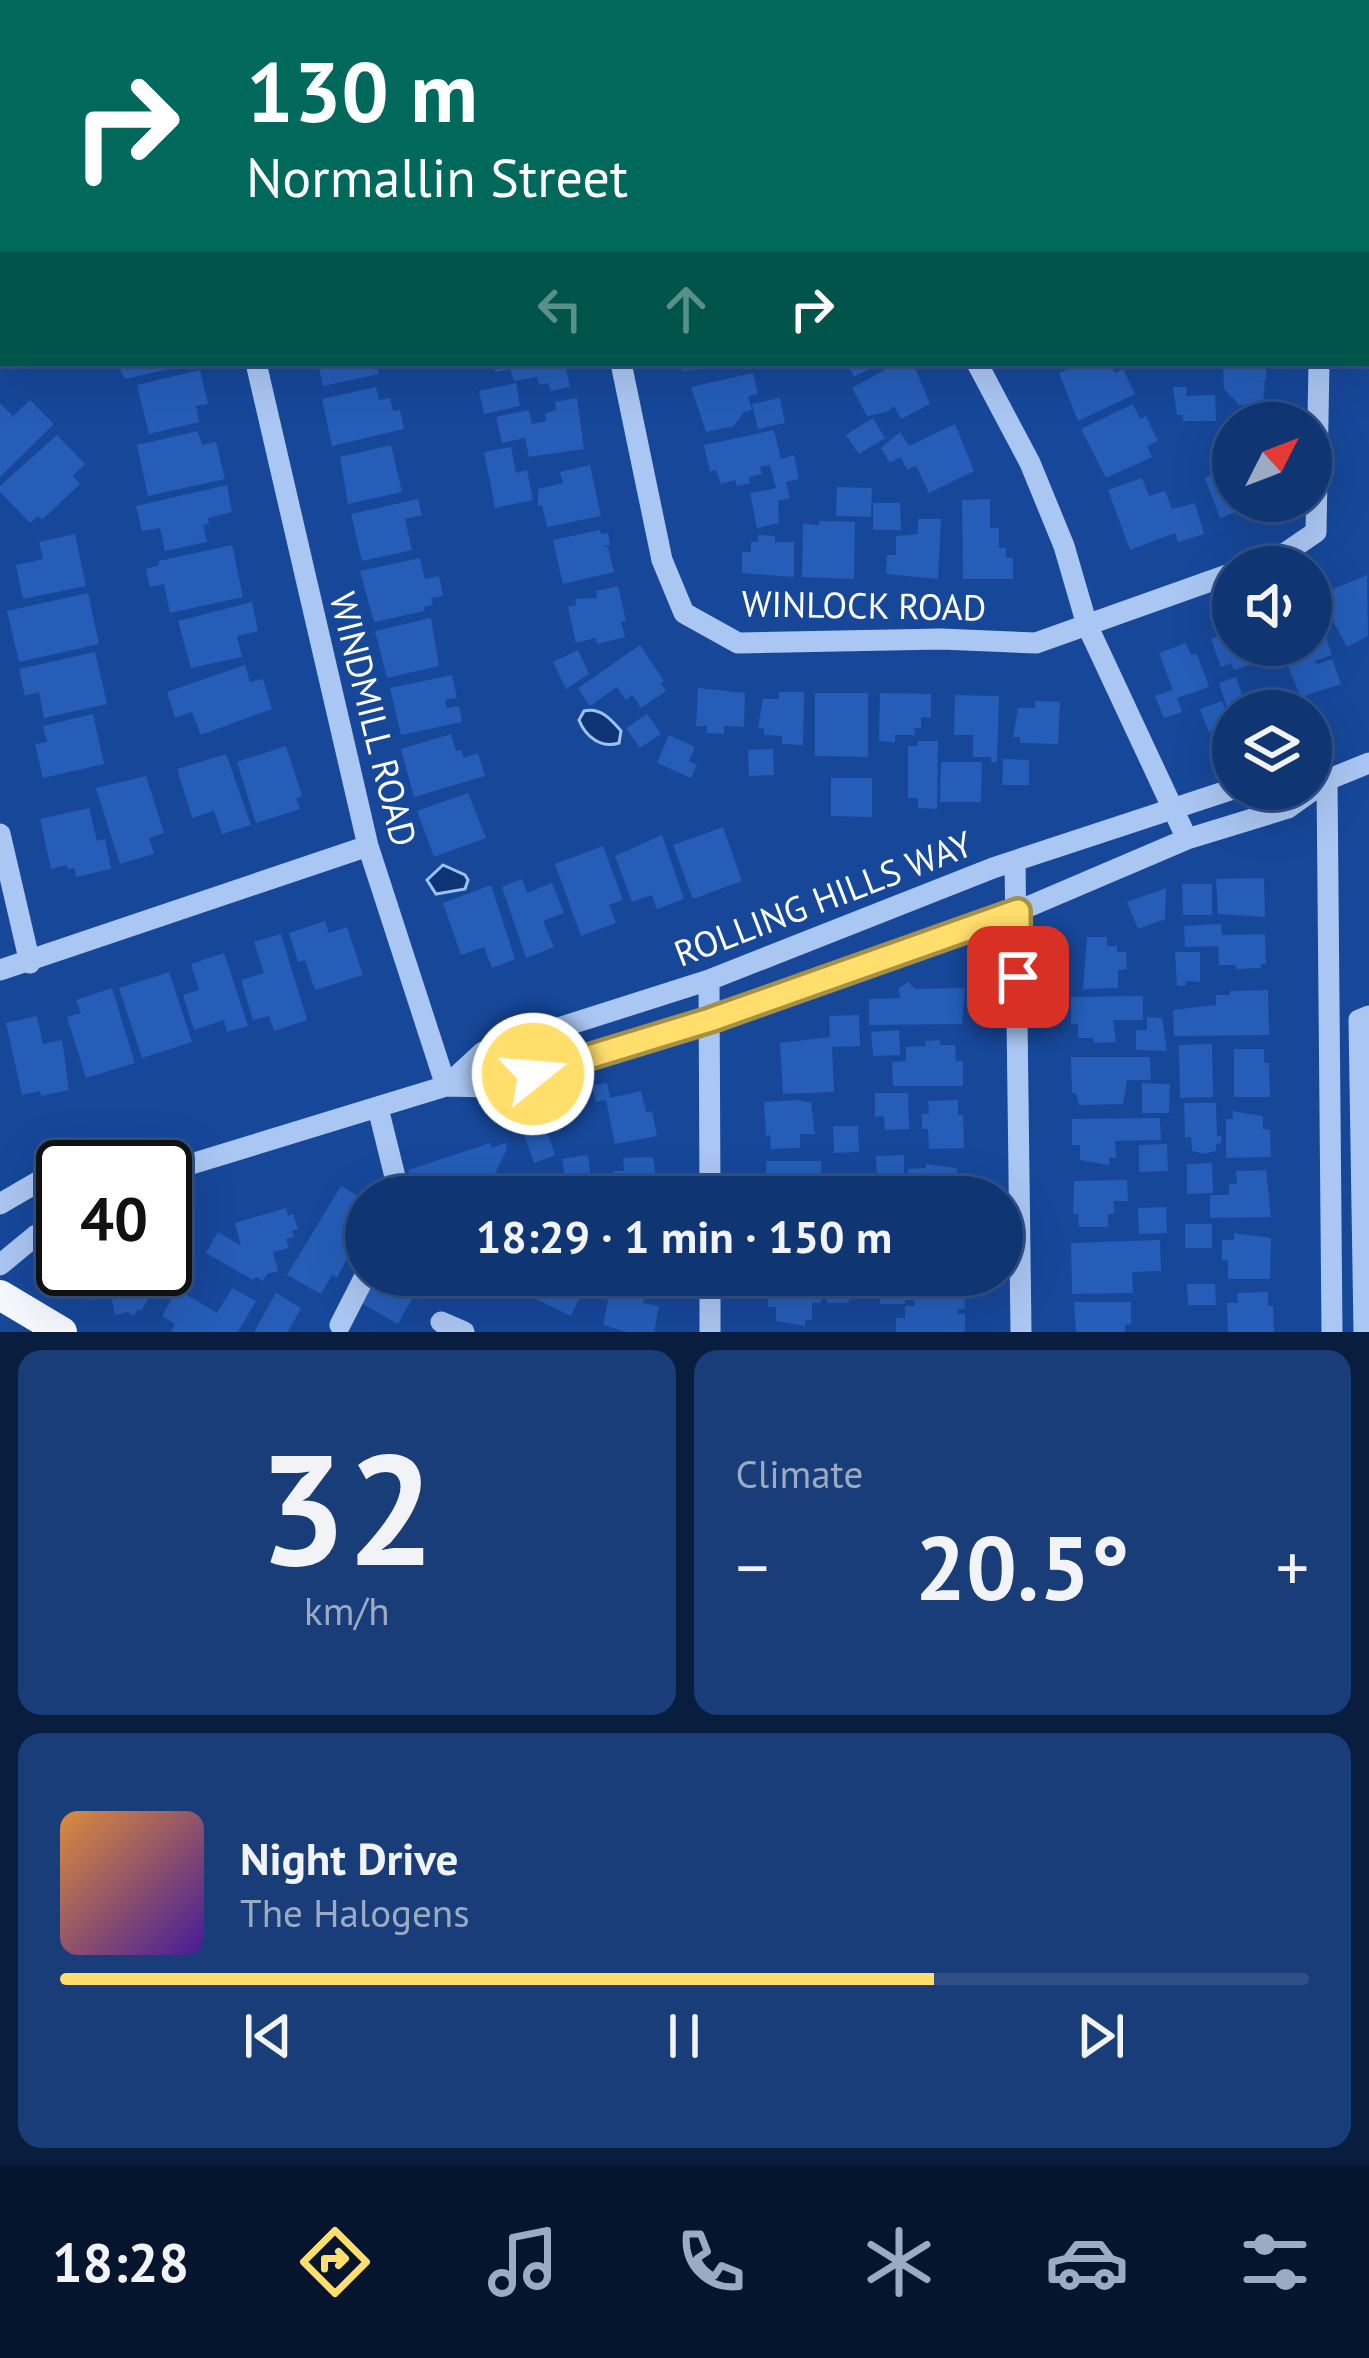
<!DOCTYPE html>
<html lang="en">
<head>
<meta charset="utf-8">
<style>
	:root { --surface:#103573; --page:#193d78; --text:#f1f3f6; --muted:#9cabc4; --line:#305085; --accent:#ffde6b }
	body { margin:0; font-family:"PT Sans",sans-serif; background:var(--page); color:var(--text); height:100vh; display:flex; flex-direction:column; font-size:45px; white-space:nowrap }
	* { box-sizing:border-box; margin:0 }
	p { font-size:39px; color:var(--muted) }
	.icon { flex:none; width:66px; height:66px; fill:none; stroke:currentColor; stroke-width:2; stroke-linecap:round; stroke-linejoin:round }
	.map { position:relative; height:1332px; overflow:hidden }
	.panel { display:flex; flex-direction:column; gap:18px; padding:18px; background:#091d3f; flex:1 }
	.panel>* { flex:none }
	.banner { position:absolute; left:0px; top:0px; width:1371px; height:366px; box-shadow:0 12px 48px #0002,0 0 0 3px var(--line); background:#00695c; color:#fff; overflow:hidden }
	.needle { width:78px; rotate:48deg }
	.controls { position:absolute; left:1212px; top:402px; display:grid; gap:24px }
	.controls a { display:grid; place-items:center; width:120px; height:120px; border-radius:50%; background:var(--surface); box-shadow:0 12px 48px #0002,0 0 0 3px var(--line); font-size:60px }
	.speed { position:absolute; left:36px; top:1140px; display:flex; gap:24px; font-size:60px; font-weight:700; text-align:center }
	.speed>* { display:grid; place-content:center; width:156px; height:156px; border-radius:50%; background:var(--surface); box-shadow:0 12px 48px #0002,0 0 0 3px var(--line); line-height:1 }
	.speed .limit { border:6px solid #111; border-radius:18px; background:#fff; color:#111 }
	.pin { position:absolute; display:grid; place-items:center; width:102px; height:102px; color:#fff; margin:-51px; border-radius:24px; box-shadow:0 6px 18px #0006 }
	.me { position:absolute; width:132px; margin:-66px; rotate:73deg; stroke-linejoin:round; filter:drop-shadow(0 0 9px #0008) }
	.turn { display:flex; align-items:center; gap:42px; height:252px; padding:0 48px; font-size:54px }
	.turn .icon { width:156px; height:156px; stroke-width:2.5 }
	.turn b { display:block; font-size:84px; line-height:102px }
	.lanes { display:flex; align-items:center; height:114px; padding:0 48px; background:#0003; justify-content:center; gap:60px; direction:ltr }
	.lanes .off { opacity:.35 }
	.big { font-size:90px; font-weight:800; line-height:1.1 }
	.panel .card { flex:1; display:flex; flex-direction:column; justify-content:center; gap:18px; min-width:0; padding:0 42px; border-radius:24px; background:var(--page) }
	.panel .dial { align-items:center; gap:0 }
	.dial b { font-size:156px; line-height:1 }
	.song { display:flex; align-items:center; gap:36px }
	.cover { width:144px; height:144px; border-radius:18px; background:linear-gradient(135deg,hsl(30 70% 55%),hsl(260 70% 35%)) }
	.played { height:12px; border-radius:6px; background:linear-gradient(90deg,var(--accent) 70%,var(--line) 70%) }
	.keys { display:flex; justify-content:space-around; direction:ltr }
	.heat { display:flex; justify-content:space-between; align-items:center; font-size:66px; direction:ltr }
	.panel .tiles { flex:1; display:grid; gap:18px; grid-template-columns:1fr 1fr }
	.card:last-child { grid-column:span 2 }
	.trip { position:absolute; left:345px; top:1176px; width:678px; height:120px; border-radius:60px; background:var(--surface); box-shadow:0 12px 48px #0002,0 0 0 3px var(--line); font-weight:800; line-height:120px; text-align:center }
	.dock { display:flex; height:192px; justify-content:space-around; align-items:center; background:#06152e; color:var(--muted) }
	.dock .icon { width:84px; height:84px }
	.dock .active { color:var(--accent) }
	.dock b { font-size:54px; color:var(--text) }
	.map>svg:first-child { display:block }
	.water { fill:#0e3476; stroke:#9dc0f5; stroke-width:3 }
	.building { fill:#255db8 }
	.lines { fill:none; stroke-linecap:round; stroke-linejoin:round }
	.minor { stroke:#aac6f2; stroke-width:21 }
	.major { stroke:#f5f9ff; stroke-width:30 }
	.route-casing { stroke:#a69046; stroke-width:30 }
	.route { stroke:#ffde6b; stroke-width:21 }
	.labels { text-anchor:middle; dominant-baseline:central; stroke-width:12; stroke-linejoin:round; paint-order:stroke }
	.street-label { font-size:36px; fill:#fff; stroke:#164799 }
</style>
</head>
<body>
<div class="map">
<svg width="1369" height="1332" viewBox="0 0 1369 1332">
	<rect width="100%" height="100%" fill="#164799"/>
	<!-- water -->
	<path class="water" d="M584,711C600,707 611,719 621,731L619,743C601,749 585,736 579,720Z
		M443,865L465,875L468,880L465,889L436,894L427,880Z"/>
	<!-- building -->
	<path class="building" d="M117,363H168L169,369L125,379Z
		M318,363H376L379,374L323,386Z
		M493,363H565L570,387L551,391L548,383L539,385L537,377L514,381L510,369L495,372Z
		M681,363H727L728,365L683,371Z
		M847,363H880L854,377Z
		M897,363H913L930,404L901,419L894,406L887,412L867,416L852,388Z
		M1081,363H1110L1115,373L1123,369L1135,394L1078,421L1059,373Z
		M1223,363H1266V380H1260L1265,381L1263,404L1239,405L1224,389Z
		M200,370L208,404L196,406L199,422L149,434L137,385Z
		M753,373L758,394L748,396L752,410L744,412L734,426L706,432L691,387Z
		M516,383L520,406L484,414L479,391Z
		M376,387L379,400L390,398L393,411L400,410L404,429L332,446L322,399Z
		M1173,387H1187L1186,396L1215,395L1216,421H1183V415H1177Z
		M577,398L584,449L529,457L525,438L502,443L496,417L529,410L532,424L546,421L545,414L556,410L555,402Z
		M780,398L785,423L758,429L752,404Z
		M30,400L54,424L0,477V403L13,416Z
		M1133,404L1140,419L1146,416L1158,441L1147,446L1152,457L1106,478L1081,429Z
		M873,418L885,438L859,454L846,435Z
		M955,424L974,471L929,493L916,466L907,470L901,457L890,463L881,448L900,432L909,446Z
		M774,430L781,459L794,455L799,479L786,482L790,498L778,501L779,523L757,528L750,493L776,488L770,465L760,467L762,474L749,477L750,483L737,486L735,480L721,484L716,470L710,472L704,445Z
		M198,431L202,445L216,442L225,479L148,496L137,445Z
		M57,435L85,464L73,476L80,484L42,520L38,516L30,523L0,492V486Z
		M391,445L402,492L348,504L340,457Z
		M511,447L516,473L527,470L533,500L495,508L484,452Z
		M590,465L601,516L547,527L542,505L538,506V489L563,483L560,472Z
		M1233,465V501H1253L1254,505L1220,518L1205,478Z
		M1142,478L1149,496L1165,491L1172,509L1195,503L1204,534L1178,542L1175,533L1130,550L1108,490Z
		M227,485L232,512L208,518L209,524L203,525L207,542L165,551L160,528L142,531L136,506Z
		M837,487L872,488L871,517L836,516Z
		M418,499L422,515L405,519L412,550L362,561L351,514Z
		M990,499V528H999V548H1006V558H1013V579H963L962,500Z
		M873,503H900L901,530H873Z
		M918,519H941L938,579L886,574L887,555H896V536L918,534Z
		M819,521L855,522L854,579L802,577L803,524L819,525Z
		M600,530L601,534L608,533L610,545L603,546L608,547L614,572L563,584L553,540Z
		M75,534L86,586L23,599L16,565L43,559L39,542Z
		M758,535L775,536V542H794V577L742,573V552H751V542H758Z
		M232,545L243,597L170,613L164,584L150,587L146,569L159,565V561Z
		M420,558L425,579L439,576L443,596L431,598L433,605L424,607L425,611L374,622L360,571Z
		M1367,575L1368,636L1347,647L1319,595Z
		M618,586L626,621L621,622L625,637L597,644L596,638L576,643L568,607L576,605L575,599L597,598L596,591Z
		M88,593L99,644L19,662L7,611Z
		M1312,598L1332,655L1315,661L1317,664L1332,659L1341,684L1301,697L1279,645H1311Z
		M252,602L258,631L237,636L242,657L191,668L178,621Z
		M431,618L439,666L387,678L375,631Z
		M1233,626V645H1262L1265,652L1247,658L1249,665L1234,670L1231,663L1221,667L1211,639L1225,634L1224,630Z
		M1186,643L1191,655L1197,654L1209,687L1177,698L1182,712L1164,718L1155,696L1173,690L1159,653Z
		M640,645L664,681L661,684L666,691L641,708L632,695L626,700L617,687L590,706L578,688Z
		M578,650L589,674L566,689L553,662Z
		M95,652L107,704L44,718L39,692L25,696L19,669Z
		M245,665L250,682L263,679L272,709L201,735L192,712L175,718L167,692Z
		M452,675L457,698L445,700L447,708L459,706L462,722L401,735L390,688Z
		M1236,677L1247,710L1233,711L1232,723L1219,683Z
		M698,688L745,693L744,727L724,726V734L707,733V726H696Z
		M779,692H804L803,745L782,744V736L764,735V728H758L763,699H779Z
		M815,693H868V757L815,756Z
		M880,693L931,694V718L921,717V728H914L915,735H895V742L879,741Z
		M955,695L999,696L997,762H991V757H973V735H954Z
		M1035,701L1060,702L1058,744L1020,743V737H1013L1018,708H1035Z
		M1222,701L1231,724L1209,732L1200,709Z
		M93,714L104,764L43,778L35,744L47,742L43,726Z
		M647,714L661,734L640,748L626,728Z
		M451,734L456,751L461,750L464,758L478,753L485,776L414,797L401,749Z
		M669,735L695,747L689,761L697,765L691,778L657,763Z
		M918,741H938L937,809L918,808V798H908V746H918Z
		M286,746L302,796L296,798L300,809L256,823L237,762Z
		M773,749L774,775L749,776L748,750Z
		M226,754L251,825L222,834L214,811L192,818L177,769Z
		M1003,759L1029,760V785H1002Z
		M941,762H982L981,802H940Z
		M146,776L164,833L149,838L154,854L120,864L96,788Z
		M831,778H872V817L831,816Z
		M468,793L486,838L434,857L417,811Z
		M89,808L97,841L105,839L111,869L76,877L74,868L68,869L67,865L51,869L40,819Z
		M723,827L742,881L693,899L673,845Z
		M662,835L684,899L657,909L652,895L632,902L615,856Z
		M603,846L623,900L609,905L616,923L581,936L555,864Z
		M1264,878L1265,917L1218,914L1216,879Z
		M522,879L527,893L552,883L564,913L543,921L554,947L526,958L502,887Z
		M1182,884H1212V915H1183Z
		M491,885L515,959L492,968L484,947L461,955L443,903Z
		M1166,888L1165,919L1138,929L1127,902Z
		M325,921L329,933L347,927L363,975L315,990L305,960L298,962L289,933Z
		M1221,924L1222,935L1265,934L1266,964H1261V968L1236,969V965H1219L1218,946L1185,947L1184,926Z
		M281,934L307,1020L274,1031L269,1016L253,1020L241,980L264,973L254,942Z
		M1087,937H1107V946H1117V952H1126L1127,969L1118,970V988L1083,989Z
		M1175,952H1200V982L1186,981L1185,986H1177Z
		M224,953L248,1026L227,1032L224,1020L194,1030L183,995L199,990L191,964Z
		M169,972L192,1042L142,1058L119,988Z
		M908,982L915,989L965,988L962,1024L869,1025V999L900,998L899,988Z
		M112,988L135,1063L86,1078L67,1017L81,1013L76,1000Z
		M1268,990L1269,1035L1174,1036L1173,1010L1216,1005V995H1230V991Z
		M1143,996V1020H1113L1116,1042L1094,1043L1093,1038H1078V1024H1071V997Z
		M859,1015L860,1046L832,1047L834,1092L783,1094L780,1043L830,1037L829,1016Z
		M37,1016L43,1044L62,1040L69,1090L41,1096L40,1091L22,1095L6,1023Z
		M1147,1017L1162,1018L1167,1051L1136,1050V1030H1147Z
		M899,1030L900,1055L873,1056L871,1032Z
		M940,1040V1045H955L956,1061H963V1086H893L892,1062L906,1061V1047L926,1046L925,1041Z
		M1212,1044L1213,1097L1180,1098L1179,1045Z
		M1234,1049H1264V1063H1269L1270,1097H1234Z
		M1071,1057H1150L1151,1080H1127L1123,1104L1079,1105L1076,1093H1072Z
		M607,1083L610,1098L641,1091L646,1112L652,1111L657,1136L615,1144L606,1100L596,1102L592,1085Z
		M1142,1083L1170,1084L1169,1113H1142Z
		M875,1093H908L909,1129L885,1130L884,1116L875,1117Z
		M799,1100L811,1103L815,1134H800V1148L771,1149L770,1135L766,1136L764,1102Z
		M958,1100V1115H963L964,1148L929,1149L928,1129H922V1114H929L928,1101Z
		M1184,1103H1216L1217,1136H1221V1143L1216,1144V1151L1204,1154L1192,1151L1191,1137H1185Z
		M1232,1111L1263,1116V1129L1270,1130L1271,1157L1226,1158V1119H1233Z
		M1160,1118L1161,1140L1115,1141L1116,1158H1109V1165L1080,1160V1145H1072V1119Z
		M545,1125L555,1155L534,1163L523,1132Z
		M833,1126H858L859,1152L834,1153Z
		M490,1143L492,1148L505,1143L507,1149L490,1184L480,1188L485,1197H422L420,1191L416,1192L408,1170Z
		M1167,1144L1168,1171L1139,1172V1145Z
		M588,1155L590,1173L565,1177L562,1159Z
		M904,1155V1175H908V1169L926,1168V1164L956,1168L960,1182H964L965,1197H898L897,1189L909,1188V1185H901L900,1176L877,1177L876,1156Z
		M653,1157L659,1197H624V1185H614L613,1171H624L623,1158Z
		M766,1161H821V1182H809V1197H774L773,1187H766Z
		M1212,1163L1213,1193L1187,1194V1164Z
		M1266,1170L1271,1217L1210,1218V1195H1229V1184H1237L1236,1171Z
		M1127,1180L1128,1201H1114V1214H1108V1227H1079L1078,1214H1073L1074,1181Z
		M500,1184L525,1197H493Z
		M341,1186L366,1200L357,1217L366,1223L337,1278L332,1275L321,1294L287,1275Z
		M835,1189L862,1190V1197H835Z
		M1166,1207L1167,1233L1139,1234L1138,1208Z
		M286,1208L288,1216L293,1214L298,1229L292,1231L294,1237L286,1239L289,1248L273,1252L278,1271L267,1274L263,1281L256,1277L253,1280L206,1253L218,1232L241,1246L235,1223Z
		M1185,1224H1212V1248H1185Z
		M1234,1233L1271,1238L1270,1279H1228V1261L1222,1260V1240H1234Z
		M1160,1240L1161,1271L1132,1272L1133,1293L1072,1294L1071,1243Z
		M78,1269H132L134,1275L137,1269H166L141,1311L138,1309L134,1316L127,1312L115,1315L111,1296L94,1300L92,1292L84,1294L83,1288L77,1289L74,1273Z
		M374,1275H425L398,1324L361,1303Z
		M534,1275H561L579,1283L574,1294L580,1296L571,1316L536,1299L538,1295L527,1290Z
		M613,1275L648,1279L643,1303L659,1306L654,1332H626L603,1325Z
		M848,1277L849,1303H827L826,1278Z
		M880,1278H919L920,1301L922,1289L964,1288L965,1309H958V1314H965V1332H896V1318H905V1306H915L914,1300H905V1304H880Z
		M821,1279V1303H812V1320H805V1326L776,1321V1307H768V1280Z
		M1187,1284H1215L1216,1305H1188Z
		M232,1288L256,1301L238,1332H171L175,1324L162,1316L177,1289L217,1313Z
		M1268,1292V1306H1273L1274,1332H1228L1227,1303H1238L1237,1293Z
		M276,1293L301,1308L288,1332H254Z
		M1074,1302H1131V1324L1125,1325V1332H1076Z"/>
	<g class="lines">
		<!-- minor -->
		<path class="minor" d="M190,0V3
			M555,0V3
			M867,0V3
			M1112,0V3
			M0,188L3,189
			M256,363L368,846L446,1086
			M621,363L662,560L684,613L738,643L941,639L1036,643L1233,573
			M977,363L1030,463L1064,546L1087,625L1187,839
			M1249,567L1281,556L1316,532L1319,363
			M1327,780L1332,1332
			M0,834L30,963
			M1015,861L1021,1332
			M0,970L368,846
			M709,980L710,1197
			M446,1086L483,1052L709,980L993,868L1233,789
			M378,1108L400,1197
			M165,1172L446,1086L489,1087L709,1020L1018,911L1187,839L1288,808L1327,780L1369,763
			M0,1204L41,1180L63,1174
			M0,1265L35,1236L63,1222
			M710,1275V1332
			M441,1322L464,1332
			M340,1325L366,1274
			M1364,1332L1359,1020L1369,1016"/>
		<!-- major -->
		<path class="major" d="M0,1295L62,1332"/>
	</g>
	<g class="lines">
		<!-- route casing -->
		<g class="route-casing">
			<path id="route" d="M533,1074L710,1020L1018,911V977"/>
		</g>
		<!-- route -->
		<use href="#route" class="route"/>
	</g>
	<g class="labels">
		<!-- street labels -->
		<g class="street-label">
			<text transform="translate(864 605) rotate(1)">WINLOCK ROAD</text>
			<text transform="translate(374 719) rotate(76)">WINDMILL ROAD</text>
			<text transform="translate(823 898) rotate(-21)">ROLLING HILLS WAY</text>
		</g>
	</g>
</svg>
<div class="controls">
<a><svg class="needle" viewBox="-14 -14 28 28"><path d="M0-13l5 13h-10z" fill="#e53935"/><path d="M0 13l5-13h-10z" fill="#9cabc4"/></svg></a>
<a><svg class="icon" aria-label="sound" viewBox="0 0 24 24"><path d="M4 9h4l5-4v14l-5-4H4zM17 9q2 3 0 6"/></svg></a>
<a><svg class="icon" aria-label="layers" viewBox="0 0 24 24"><path d="M12 4l9 5-9 5-9-5zM3 14l9 5 9-5"/></svg></a>
</div>
<div class="speed"><div class="limit">40</div></div>
<div class="pin" style="left:1018px;top:977px;background:#d93025"><svg class="icon" aria-label="arrive" viewBox="0 0 24 24"><path d="M6 21V4h12l-3 4 3 4H6"/></svg></div>
<svg class="me" style="left:533px;top:1074px" viewBox="-20 -20 40 40"><circle r="17" fill="#ffde6b" stroke="#fff" stroke-width="3"/><path d="M0-11L8 9 0 5-8 9z" fill="#fff"/></svg>
<div class="trip">18:29 · 1 min · 150 m</div>
<div class="banner">
<div class="turn"><svg class="icon" aria-label="right" viewBox="0 0 24 24"><path d="M7 20v-9h11M14 6l5 5-5 5"/></svg><div><b>130 m</b>Normallin Street</div></div>
<div class="lanes"><svg class="icon off" aria-label="left" viewBox="0 0 24 24"><path d="M17 20v-9H6M10 6l-5 5 5 5"/></svg><svg class="icon off" aria-label="ahead" viewBox="0 0 24 24"><path d="M12 20V5M6 11l6-6 6 6"/></svg><svg class="icon" aria-label="right" viewBox="0 0 24 24"><path d="M7 20v-9h11M14 6l5 5-5 5"/></svg></div>
</div>
</div>
<section class="panel">
<div class="tiles">
<div class="card dial"><b>32</b><p>km/h</p></div>
<div class="card"><p>Climate</p>
<div class="heat"><a>−</a><b class="big">20.5°</b><a>+</a></div>
</div>
<div class="card">
<div class="song"><i class="cover"></i><div><b>Night Drive</b><p>The Halogens</p></div></div>
<div class="played"></div>
<div class="keys"><svg class="icon" aria-label="previous" viewBox="0 0 24 24"><path d="M18 5L8 12l10 7zM5 5v14"/></svg><svg class="icon" aria-label="pause" viewBox="0 0 24 24"><path d="M8 5v14M16 5v14"/></svg><svg class="icon" aria-label="next" viewBox="0 0 24 24"><path d="M6 5l10 7-10 7zM19 5v14"/></svg></div>
</div>
</div>
</section>
<nav class="dock">
<b>18:28</b>
<svg class="icon active" aria-label="directions" viewBox="0 0 24 24"><path d="M12 3l9 9-9 9-9-9zM9 14v-3h6M13 9l2 2-2 2"/></svg>
<svg class="icon" aria-label="music" viewBox="0 0 24 24"><path d="M9 18V5l10-2v13"/><circle cx="6" cy="18" r="3"/><circle cx="16" cy="16" r="3"/></svg>
<svg class="icon" aria-label="phone" viewBox="0 0 24 24"><path d="M5 4h4l2 5-3 2q2 4 5 5l2-3 5 2v4C11 20 4 13 5 4z"/></svg>
<svg class="icon" aria-label="climate" viewBox="0 0 24 24"><path d="M12 3v18M4 7l16 10M4 17L20 7"/></svg>
<svg class="icon" aria-label="car" viewBox="0 0 24 24"><path d="M5 17H2v-5l4-1 3-4h7l3 4 3 1v5h-3M9 17h6M6 11h13"/><circle cx="7" cy="17" r="2"/><circle cx="17" cy="17" r="2"/></svg>
<svg class="icon" aria-label="filters" viewBox="0 0 24 24"><path d="M4 7h16M4 17h16"/><circle cx="9" cy="7" r="2"/><circle cx="15" cy="17" r="2"/></svg>
</nav>
</body>
</html>
